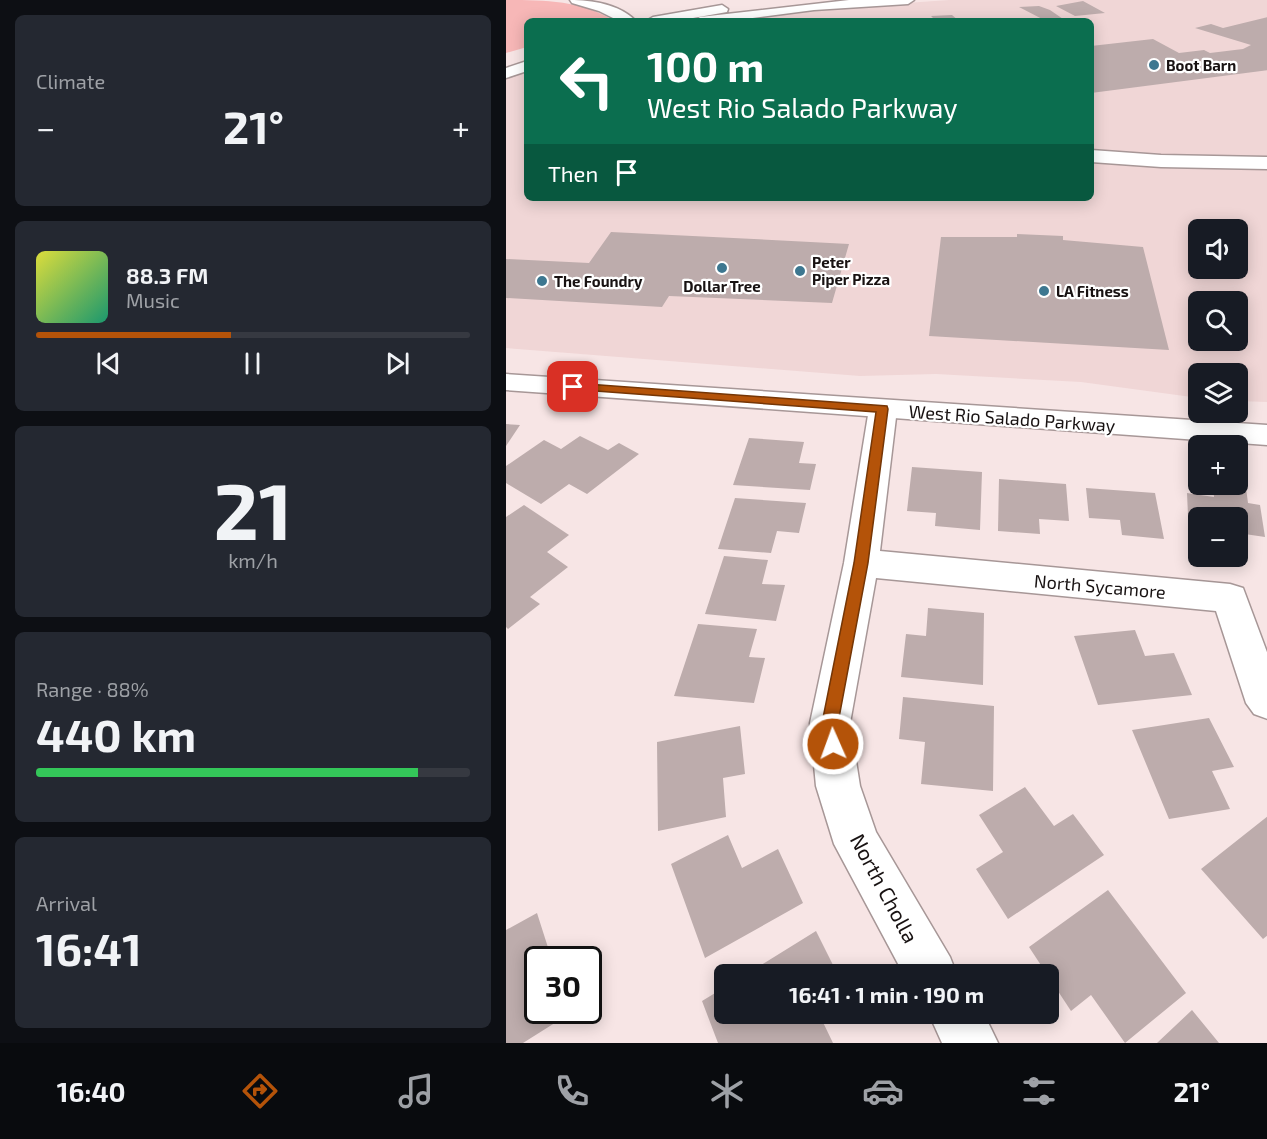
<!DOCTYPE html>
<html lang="en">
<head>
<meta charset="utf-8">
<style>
	:root { --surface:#171b24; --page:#242831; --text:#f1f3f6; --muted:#9ea1a6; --line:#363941; --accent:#b45309 }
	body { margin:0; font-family:"Exo 2",sans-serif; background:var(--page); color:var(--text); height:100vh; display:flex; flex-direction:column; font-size:22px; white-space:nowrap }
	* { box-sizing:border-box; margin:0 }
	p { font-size:20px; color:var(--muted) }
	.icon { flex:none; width:33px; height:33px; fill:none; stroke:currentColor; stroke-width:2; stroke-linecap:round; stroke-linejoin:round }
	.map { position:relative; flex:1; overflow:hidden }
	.details { display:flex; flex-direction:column; gap:15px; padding:15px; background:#0d0f14; width:506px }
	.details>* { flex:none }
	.guide { position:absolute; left:18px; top:18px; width:570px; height:183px; border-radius:9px; box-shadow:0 3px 15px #0003; background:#0b6e4f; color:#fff; overflow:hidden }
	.controls { position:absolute; left:682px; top:219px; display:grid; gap:12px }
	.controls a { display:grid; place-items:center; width:60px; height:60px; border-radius:9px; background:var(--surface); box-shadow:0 3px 15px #0003; font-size:30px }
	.speed { position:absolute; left:18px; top:946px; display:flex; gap:12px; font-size:30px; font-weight:700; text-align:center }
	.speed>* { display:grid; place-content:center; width:78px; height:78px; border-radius:50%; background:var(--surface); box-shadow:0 3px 15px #0003; line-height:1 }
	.speed .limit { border:3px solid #111; border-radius:9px; background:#fff; color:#111 }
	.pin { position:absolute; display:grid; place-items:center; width:51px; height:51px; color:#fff; margin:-26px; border-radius:12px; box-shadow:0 3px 9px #0006 }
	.me { position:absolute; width:66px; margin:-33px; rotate:358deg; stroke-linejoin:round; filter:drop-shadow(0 0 4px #0008) }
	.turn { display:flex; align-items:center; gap:21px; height:126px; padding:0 24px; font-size:27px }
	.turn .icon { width:78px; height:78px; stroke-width:2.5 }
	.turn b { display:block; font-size:42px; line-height:51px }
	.then { display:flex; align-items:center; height:57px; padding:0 24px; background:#0003; gap:12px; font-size:22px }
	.big { font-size:45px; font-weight:700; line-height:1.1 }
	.details .card { flex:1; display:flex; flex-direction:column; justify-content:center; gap:9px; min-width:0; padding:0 21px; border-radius:9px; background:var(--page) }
	.details .dial { align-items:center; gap:0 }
	.dial b { font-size:78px; line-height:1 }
	.song { display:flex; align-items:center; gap:18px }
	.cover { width:72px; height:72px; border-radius:9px; background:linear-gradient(135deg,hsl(60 70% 55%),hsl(160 70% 35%)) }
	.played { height:6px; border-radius:3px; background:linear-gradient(90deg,var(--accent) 45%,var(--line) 45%) }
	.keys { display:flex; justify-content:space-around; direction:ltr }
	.heat { display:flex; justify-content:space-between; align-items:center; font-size:33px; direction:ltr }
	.charge { height:9px; border-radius:4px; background:linear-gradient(90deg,#34c759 88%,var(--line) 0) }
	.trip { position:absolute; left:208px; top:964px; width:345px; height:60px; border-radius:9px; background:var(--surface); box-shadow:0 3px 15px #0003; font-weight:700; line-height:60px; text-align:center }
	.dock { display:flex; height:96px; justify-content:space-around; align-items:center; background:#090b0e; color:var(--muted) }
	.dock .icon { width:42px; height:42px }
	.dock .active { color:var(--accent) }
	.dock b { font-size:27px; color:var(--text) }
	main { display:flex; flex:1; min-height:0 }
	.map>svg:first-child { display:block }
	.built { fill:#f0d6d6; fill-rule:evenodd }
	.green { fill:#f7b7b7 }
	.building { fill:#bdacac }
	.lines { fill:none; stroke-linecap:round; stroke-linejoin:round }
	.minor-casing { stroke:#a79797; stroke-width:3 }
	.major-casing { stroke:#a79797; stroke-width:3 }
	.minor { fill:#fff; fill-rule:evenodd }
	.major { fill:#fff; fill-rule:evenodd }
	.route { fill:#b45309; stroke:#753606; stroke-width:1.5 }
	.poi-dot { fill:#3d7790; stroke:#fff; stroke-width:2 }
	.labels { text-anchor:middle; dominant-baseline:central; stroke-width:4.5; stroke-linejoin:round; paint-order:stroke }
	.far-poi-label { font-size:15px; font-weight:bold; fill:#181212; stroke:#fff; text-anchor:start }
	.street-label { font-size:18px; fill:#181212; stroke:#fff }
	.near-street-label { font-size:21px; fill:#181212; stroke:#fff }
</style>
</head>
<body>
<main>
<section class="details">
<div class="card"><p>Climate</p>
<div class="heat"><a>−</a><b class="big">21°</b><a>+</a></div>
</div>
<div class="card">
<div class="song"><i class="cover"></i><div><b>88.3 FM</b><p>Music</p></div></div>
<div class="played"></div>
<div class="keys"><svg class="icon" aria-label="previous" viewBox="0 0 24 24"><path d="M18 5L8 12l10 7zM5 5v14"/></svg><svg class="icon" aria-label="pause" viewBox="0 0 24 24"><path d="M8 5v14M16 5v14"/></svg><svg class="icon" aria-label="next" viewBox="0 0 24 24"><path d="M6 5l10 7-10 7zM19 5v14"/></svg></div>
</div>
<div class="card dial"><b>21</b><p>km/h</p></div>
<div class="card"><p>Range · 88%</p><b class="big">440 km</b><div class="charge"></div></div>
<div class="card"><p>Arrival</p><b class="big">16:41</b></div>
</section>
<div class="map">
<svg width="762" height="1043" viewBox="0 0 762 1043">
	<rect width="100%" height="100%" fill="#f7e5e5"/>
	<!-- built -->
	<path class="built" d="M443,0H761V402L732,401V374H693V398L575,382L430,374L354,376L0,348V79L21,72V198H585V21H215L301,10ZM693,230H732V268H693ZM693,302H732V340H693Z"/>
	<!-- green -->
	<path class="green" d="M0,0C37,0 76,0 108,21H21V47L0,53Z"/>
	<!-- building -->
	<path class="building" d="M577,1L599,13L569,16L550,6Z
		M533,6L544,10L560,21H540L513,7Z
		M446,15L453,21H430L425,16Z
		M762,17V70L585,93V46L647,39L673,53L698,50L704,53L737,49L745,45L689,28L705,24L717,28Z
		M105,232L266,240L343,244L326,303L163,296L156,307L0,298V259L83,263Z
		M511,234L557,236V240L637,247L663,350L423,336L435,237H511Z
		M0,424L14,425L0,446Z
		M74,436L102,450L113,443L133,454L81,494L63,484L35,504L0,483V466L38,440L55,449Z
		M243,438L298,442L293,463L310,464L304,490L227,485Z
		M406,467L476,472L474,530L429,526L430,513L401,511Z
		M493,479L560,484L563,521L533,519L534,534L492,531Z
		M707,484L740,488L742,503L754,505L759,537L732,533V518H693V539L683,537L681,493L708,497Z
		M580,488L649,493L658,539L616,535L614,520L583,518Z
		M229,498L300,503L293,533L271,531L265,553L212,549Z
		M18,505L63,535L41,552L62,567L24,597L34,604L2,629L0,627V517Z
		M218,556L262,560L256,584L279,585L270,621L199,614Z
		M422,608L478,613L477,685L395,677L400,634L420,636Z
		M192,624L251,629L243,657L259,658L248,703L168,696Z
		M629,630L639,656L668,653L686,695L592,705L568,636Z
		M397,697L488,706L487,791L415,784L419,742L393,739Z
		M703,718L728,767L706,771L724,809L663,819L626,730Z
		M234,726L239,774L217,778L220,817L152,831L151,742Z
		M519,787L548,826L567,814L598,855L502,919L470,869L497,852L473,815Z
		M762,816V935L757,939L695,869Z
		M222,835L236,868L272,849L297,903L199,958L165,864Z
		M602,890L680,993L619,1043L585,995L565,1011L523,947Z
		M31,913L46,960H32V1011H62L63,1014L17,1043H0V930Z
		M310,931L332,975H239Z
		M219,987V1014H313L327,1043H212L196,1001Z
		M686,1010L713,1043H651Z"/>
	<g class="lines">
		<!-- minor casing -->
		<g class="minor-casing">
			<path id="minor" d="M64,0C86,0 113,4 130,21H113L93,11L66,3Z
				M585,150L655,155L762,157V169L655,167L585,162Z
				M377,400L387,403L391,409L374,551L724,584L737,588L762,655V719L748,714L740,703L710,611L370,578L344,723L354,786L370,832L444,957L451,975H398L328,844L310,786L304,723L338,563L363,409L367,403Z
				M423,1014H478L492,1043H436Z"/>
		</g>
		<!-- major casing -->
		<g class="major-casing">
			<path id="major" d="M343,0H408L402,4L308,10L224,21H187L194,17Z
				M216,5L222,9L221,12L170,21H140L147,17Z
				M21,61V71L0,78V68Z
				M0,374L762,425V445L0,390Z"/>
		</g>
		<!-- minor -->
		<use href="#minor" class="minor"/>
		<!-- major -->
		<use href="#major" class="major"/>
	</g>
	<!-- route -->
	<path class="route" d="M67,383L381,406L382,409L362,563L332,723L335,744L333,749L327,752L320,749L316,723L348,563L370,412L63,389L61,387Z"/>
	<!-- markers -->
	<g class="poi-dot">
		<circle cx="648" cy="65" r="6"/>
		<circle cx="216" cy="268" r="6"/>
		<circle cx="294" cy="271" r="6"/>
		<circle cx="36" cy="281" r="6"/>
		<circle cx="538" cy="291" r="6"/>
	</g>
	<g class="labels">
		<!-- far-poi labels -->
		<g class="far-poi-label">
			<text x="660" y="65">Boot Barn</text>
			<text x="306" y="262">Peter<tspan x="306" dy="17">Piper Pizza</tspan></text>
			<text x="48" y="281">The Foundry</text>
			<text x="216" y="286" text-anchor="middle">Dollar Tree</text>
			<text x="550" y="291">LA Fitness</text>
		</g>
		<!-- street labels -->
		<g class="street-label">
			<text transform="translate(506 418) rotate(4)">West Rio Salado Parkway</text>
			<text transform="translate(594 586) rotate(5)">North Sycamore</text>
		</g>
		<!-- near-street labels -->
		<g class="near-street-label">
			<text transform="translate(379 888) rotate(62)">North Cholla</text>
		</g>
	</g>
</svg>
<div class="controls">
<a><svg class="icon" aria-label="sound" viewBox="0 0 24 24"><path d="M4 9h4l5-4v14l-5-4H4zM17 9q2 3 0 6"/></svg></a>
<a><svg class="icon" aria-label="search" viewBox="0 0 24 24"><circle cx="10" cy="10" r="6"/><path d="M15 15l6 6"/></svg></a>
<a><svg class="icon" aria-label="layers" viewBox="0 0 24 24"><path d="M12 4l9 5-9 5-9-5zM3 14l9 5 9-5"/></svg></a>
<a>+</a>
<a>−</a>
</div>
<div class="speed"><div class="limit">30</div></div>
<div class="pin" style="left:67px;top:387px;background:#d93025"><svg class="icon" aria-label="arrive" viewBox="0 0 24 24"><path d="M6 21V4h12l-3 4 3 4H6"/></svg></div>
<svg class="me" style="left:327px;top:744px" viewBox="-20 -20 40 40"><circle r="17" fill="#b45309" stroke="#fff" stroke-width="3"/><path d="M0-11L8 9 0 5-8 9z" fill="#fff"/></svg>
<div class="trip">16:41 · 1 min · 190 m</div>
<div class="guide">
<div class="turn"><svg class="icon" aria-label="left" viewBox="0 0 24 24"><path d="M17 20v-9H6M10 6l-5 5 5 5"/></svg><div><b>100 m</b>West Rio Salado Parkway</div></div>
<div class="then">Then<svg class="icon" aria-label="arrive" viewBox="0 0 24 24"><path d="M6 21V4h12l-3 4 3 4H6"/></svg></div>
</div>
</div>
</main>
<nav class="dock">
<b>16:40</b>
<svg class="icon active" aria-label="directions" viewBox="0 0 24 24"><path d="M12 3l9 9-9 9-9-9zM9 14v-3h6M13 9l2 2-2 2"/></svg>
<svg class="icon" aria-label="music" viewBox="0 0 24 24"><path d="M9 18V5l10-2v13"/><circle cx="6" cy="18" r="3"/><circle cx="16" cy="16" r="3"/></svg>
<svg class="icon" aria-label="phone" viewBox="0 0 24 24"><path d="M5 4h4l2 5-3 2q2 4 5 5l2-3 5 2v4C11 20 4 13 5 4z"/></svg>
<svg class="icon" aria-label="climate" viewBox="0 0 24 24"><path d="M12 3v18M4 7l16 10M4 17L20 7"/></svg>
<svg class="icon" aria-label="car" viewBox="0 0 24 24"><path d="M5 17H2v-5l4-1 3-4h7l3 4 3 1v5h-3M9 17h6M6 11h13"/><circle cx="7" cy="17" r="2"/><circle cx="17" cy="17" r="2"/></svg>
<svg class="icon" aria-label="filters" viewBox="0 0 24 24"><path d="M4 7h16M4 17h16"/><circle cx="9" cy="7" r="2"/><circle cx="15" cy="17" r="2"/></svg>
<b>21°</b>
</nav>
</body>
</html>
